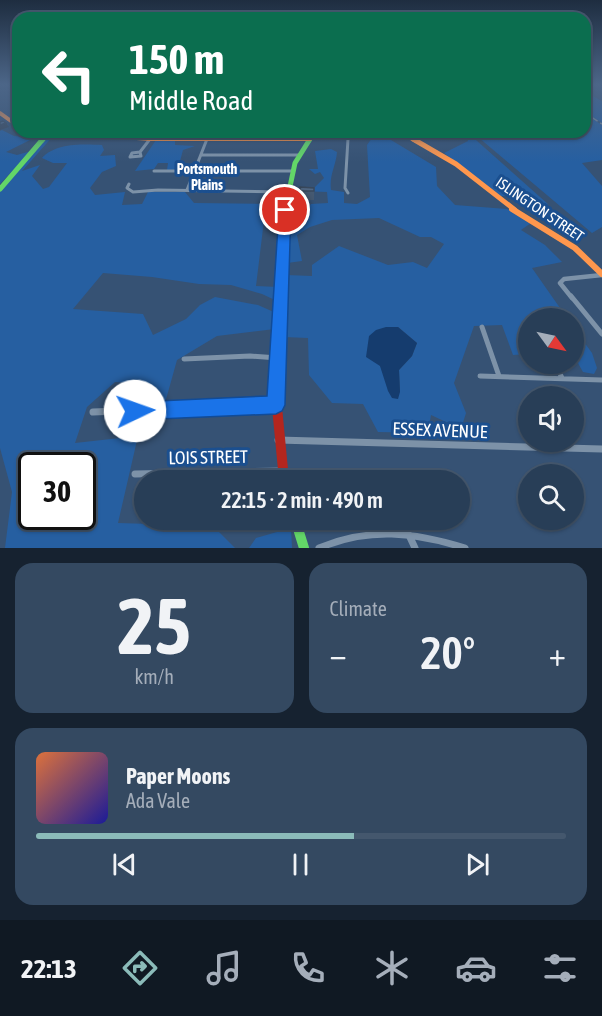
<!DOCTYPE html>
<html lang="en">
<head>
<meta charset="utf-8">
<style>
	:root { --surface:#283e57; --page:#344961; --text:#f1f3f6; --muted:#a5aeba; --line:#44576d; --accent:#8bbbb9 }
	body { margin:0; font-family:"Asap Condensed",sans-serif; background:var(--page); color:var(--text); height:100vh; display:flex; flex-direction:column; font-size:22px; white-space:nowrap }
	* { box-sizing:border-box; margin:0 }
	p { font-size:20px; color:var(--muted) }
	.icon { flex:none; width:33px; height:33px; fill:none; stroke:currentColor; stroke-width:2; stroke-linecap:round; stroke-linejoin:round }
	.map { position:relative; height:548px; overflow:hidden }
	.drawer { display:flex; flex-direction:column; gap:15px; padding:15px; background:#162230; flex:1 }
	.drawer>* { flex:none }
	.banner { position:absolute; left:12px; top:12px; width:579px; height:126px; border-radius:18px; box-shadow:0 2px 4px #0004,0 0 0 2px var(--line); background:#0b6e4f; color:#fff; overflow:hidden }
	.needle { width:39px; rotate:123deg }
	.buttons { position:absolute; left:518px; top:308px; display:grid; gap:12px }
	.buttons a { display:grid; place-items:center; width:66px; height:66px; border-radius:50%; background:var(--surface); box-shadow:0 2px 4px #0004,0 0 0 2px var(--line); font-size:30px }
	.speed { position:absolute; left:18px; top:452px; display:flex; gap:12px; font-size:30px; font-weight:700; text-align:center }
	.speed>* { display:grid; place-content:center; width:78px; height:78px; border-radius:50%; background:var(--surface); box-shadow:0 2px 4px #0004,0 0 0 2px var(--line); line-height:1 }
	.speed .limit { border:3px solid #111; border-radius:9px; background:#fff; color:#111 }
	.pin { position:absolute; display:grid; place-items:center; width:51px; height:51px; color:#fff; margin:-26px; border:3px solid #fff; border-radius:50%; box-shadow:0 2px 6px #0007 }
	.me { position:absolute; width:66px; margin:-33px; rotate:87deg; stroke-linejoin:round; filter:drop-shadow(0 0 4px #0008) }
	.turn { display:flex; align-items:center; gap:21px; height:126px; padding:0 18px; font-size:27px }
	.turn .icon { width:78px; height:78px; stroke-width:2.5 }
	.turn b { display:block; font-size:42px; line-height:51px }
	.big { font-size:45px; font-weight:600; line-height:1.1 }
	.drawer .tile { flex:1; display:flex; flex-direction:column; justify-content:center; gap:9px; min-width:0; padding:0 21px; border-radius:18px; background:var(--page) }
	.drawer .dial { align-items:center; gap:0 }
	.dial b { font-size:78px; line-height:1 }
	.song { display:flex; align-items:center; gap:18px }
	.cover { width:72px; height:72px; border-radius:9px; background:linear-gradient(135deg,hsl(20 70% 55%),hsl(240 70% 35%)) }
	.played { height:6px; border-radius:3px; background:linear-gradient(90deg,var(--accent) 60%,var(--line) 60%) }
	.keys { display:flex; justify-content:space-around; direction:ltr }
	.heat { display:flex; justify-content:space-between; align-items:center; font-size:33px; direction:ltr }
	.drawer .tiles { flex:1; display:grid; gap:15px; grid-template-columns:1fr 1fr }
	.tile:last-child { grid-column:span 2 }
	.trip { position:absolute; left:134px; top:470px; width:336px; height:60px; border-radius:30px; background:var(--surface); box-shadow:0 2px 4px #0004,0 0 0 2px var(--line); font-weight:600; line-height:60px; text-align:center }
	.menu { display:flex; height:96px; justify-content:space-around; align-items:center; background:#101923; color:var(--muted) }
	.menu .icon { width:42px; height:42px }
	.menu .current { color:var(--accent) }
	.menu b { font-size:27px; color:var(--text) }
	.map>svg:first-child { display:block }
	.green { fill:#265fa1; fill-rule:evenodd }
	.water { fill:#153c6e }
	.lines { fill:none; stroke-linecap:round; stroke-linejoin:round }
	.street-far3 { stroke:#7d92a8; stroke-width:3 }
	.street-far2 { stroke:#7d92a8; stroke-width:4.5 }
	.street-far1 { stroke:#7d92a8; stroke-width:5 }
	.street { stroke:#7d92a8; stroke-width:7 }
	.fast-far3 { stroke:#63d668; stroke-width:4 }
	.fast-far2 { stroke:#63d668; stroke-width:5 }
	.fast-far1 { stroke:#63d668; stroke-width:6 }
	.fast { stroke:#63d668; stroke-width:10 }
	.slow-far2 { stroke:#ff974d; stroke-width:4 }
	.slow-far1 { stroke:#ff974d; stroke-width:5 }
	.slow { stroke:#ff974d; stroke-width:6 }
	.jam-far2 { stroke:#b3261e; stroke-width:6 }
	.jam-far1 { stroke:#b3261e; stroke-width:8 }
	.jam { stroke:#b3261e; stroke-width:10 }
	.rail { stroke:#7e92a7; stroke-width:1.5; stroke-dasharray:6 3; stroke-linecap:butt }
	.wall { fill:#455971 }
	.shaded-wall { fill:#38485c }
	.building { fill:#506783; stroke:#38485c; stroke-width:1.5 }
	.route { fill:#1a73e8; stroke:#114b97; stroke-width:1.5 }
	.labels { text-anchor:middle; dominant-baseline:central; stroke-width:6; stroke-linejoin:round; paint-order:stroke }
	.far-neighbourhood-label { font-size:14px; font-weight:bold; fill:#fff; stroke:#1b4f8f }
	.street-label { font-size:15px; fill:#fff; stroke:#1b4f8f }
	.near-street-label { font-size:18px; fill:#fff; stroke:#1b4f8f }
</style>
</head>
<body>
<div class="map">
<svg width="602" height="548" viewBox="0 0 602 548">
	<rect width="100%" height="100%" fill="#365274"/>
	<!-- green -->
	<path class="green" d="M585,92L602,101V123L585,112Z
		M585,114L602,125V160L582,163L602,186V227L592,233L472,132H585Z
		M2,130L14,136L34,138L6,152L17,155L31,151L0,184V131Z
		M151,132H233L239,137L149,138Z
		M466,132H467L549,205L525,196H501L444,153L468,141Z
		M49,135H54L22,171L40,165L32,176L43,189L49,187L67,163H53L42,158C55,143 83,144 102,145L104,150L100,156L115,155L116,166L102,172L90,188L95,195L125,192L122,205L142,204L148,192H185L194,203L266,204L256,286L278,287L277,301L262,294L231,285L199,284L152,277L103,273L73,309L143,314L153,335L186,319L200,305L215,297L258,305L276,313L275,329L217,336L177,360L165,403H127L128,383L115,382L87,407L75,443L138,436L118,523L213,526L235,548H5L12,492L0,448V191ZM32,465H82V516H32Z
		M374,135L386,137L436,167L437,186L455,205L507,209L531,223L521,230L545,245L562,262L532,268L567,318H528V354L513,355L502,325L474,326L454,383L466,413L461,429L431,415L428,433L378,432L363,404L332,403L309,375L308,338L284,337L286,275L312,276V265L339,246L388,265L413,262L427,268L444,244L431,237H420L379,218L332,220L310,227L297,235L302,261L287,263L289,209L308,208L311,204L328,203L327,192L301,191L297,188H314L324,178L320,172L315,174L309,169H318L315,151L331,149L337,152C336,166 329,175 331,190L344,192V203L357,204L370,197L367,145ZM398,327L417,343L412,356L399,370L400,392L380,366Z
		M156,140L175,141V145L195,146L183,150L179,165L173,170H167L168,163H158L154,169L135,171Z
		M573,327L592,353L597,368L594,374L583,372L573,354Z
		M291,528L292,548H249L256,538Z"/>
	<!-- water -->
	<path class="water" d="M386,327H398L417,343L412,356L399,370L400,392L398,399L392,398L388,391L380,366L366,357L369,336L376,330Z"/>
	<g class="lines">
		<!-- street-far3 -->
		<path class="street-far3" d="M242,132L243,139
			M140,152L141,156L130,157L132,153Z
			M140,152L150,139
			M201,155H299
			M154,171H292
			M129,184L127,188L133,192L158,190L288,192
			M187,190L207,139
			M348,193L345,188L348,139L360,132"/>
		<!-- street-far2 -->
		<path class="street-far2" d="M572,298L560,283L564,279L602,275"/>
		<!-- street-far1 -->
		<path class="street-far1" d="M571,296L602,334
			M482,327L499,376
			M184,359L250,356L278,358
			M555,363L562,378
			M480,376L602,380
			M184,409L276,405"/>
		<!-- street -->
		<path class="street" d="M93,412L223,407
			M278,440L602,449
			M135,474L282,471
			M408,533L415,548
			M319,548C369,527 414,532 465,548"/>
		<!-- fast-far3 -->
		<path class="fast-far3" d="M42,141L50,132
			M309,141L315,132"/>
		<!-- fast-far2 -->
		<path class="fast-far2" d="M0,189L43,139
			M285,210L295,163L310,139"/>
		<!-- fast-far1 -->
		<path class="fast-far1" d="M285,211V209"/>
		<!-- fast -->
		<path class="fast" d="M295,519L304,548"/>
		<!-- slow-far2 -->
		<path class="slow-far2" d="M0,113L18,126
			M57,132L150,139H310
			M400,132L416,141"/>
		<!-- slow-far1 -->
		<path class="slow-far1" d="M413,139L456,164L515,210"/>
		<!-- slow -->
		<path class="slow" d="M512,209L575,248L602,274"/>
		<!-- jam-far2 -->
		<path class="jam-far2" d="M280,298L285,211"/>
		<!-- jam-far1 -->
		<path class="jam-far1" d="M277,409L280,296"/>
		<!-- jam -->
		<path class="jam" d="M277,407L284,480"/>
		<!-- rail -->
		<path class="rail" d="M585,113L602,124"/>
	</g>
	<!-- wall -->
	<path class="wall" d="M300,187L314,188V200H300Z"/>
	<!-- shaded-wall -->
	<path class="shaded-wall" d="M6,123L9,127L0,130V125Z"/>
	<!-- building -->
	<path class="building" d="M3,121L6,123L0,125V122Z
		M300,187L314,188V191H300Z"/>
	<!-- sky -->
	<linearGradient id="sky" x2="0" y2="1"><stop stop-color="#1e2d40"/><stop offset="0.52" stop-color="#4c6688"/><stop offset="1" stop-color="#4c6688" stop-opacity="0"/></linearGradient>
	<rect width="602" height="162" fill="url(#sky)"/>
	<!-- route -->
	<path class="route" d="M285,207L291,210L285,405L282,411L276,414L135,420L129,418L126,411L129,405L135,402L267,396L279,210Z"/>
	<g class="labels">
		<!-- far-neighbourhood labels -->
		<g class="far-neighbourhood-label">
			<text x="207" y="169">Portsmouth<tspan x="207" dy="16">Plains</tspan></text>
		</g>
		<!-- street labels -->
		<g class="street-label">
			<text transform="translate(540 209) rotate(34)">ISLINGTON STREET</text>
		</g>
		<!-- near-street labels -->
		<g class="near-street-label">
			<text transform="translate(440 430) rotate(2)">ESSEX AVENUE</text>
			<text transform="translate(208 457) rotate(-1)">LOIS STREET</text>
		</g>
	</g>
</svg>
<div class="buttons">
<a><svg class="needle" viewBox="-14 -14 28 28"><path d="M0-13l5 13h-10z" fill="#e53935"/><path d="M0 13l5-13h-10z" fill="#a5aeba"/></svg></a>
<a><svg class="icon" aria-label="sound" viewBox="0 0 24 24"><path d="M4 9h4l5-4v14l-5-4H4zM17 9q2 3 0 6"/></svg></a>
<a><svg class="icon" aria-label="search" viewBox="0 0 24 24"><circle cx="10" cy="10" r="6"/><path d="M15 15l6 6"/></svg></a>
</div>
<div class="speed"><div class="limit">30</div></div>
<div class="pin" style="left:285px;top:210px;background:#d93025"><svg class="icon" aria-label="arrive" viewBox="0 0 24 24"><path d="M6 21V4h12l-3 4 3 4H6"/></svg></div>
<svg class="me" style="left:135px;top:411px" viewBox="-20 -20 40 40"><circle r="19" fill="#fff"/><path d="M0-13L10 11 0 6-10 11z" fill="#1a73e8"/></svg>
<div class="trip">22:15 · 2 min · 490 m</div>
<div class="banner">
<div class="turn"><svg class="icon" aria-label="left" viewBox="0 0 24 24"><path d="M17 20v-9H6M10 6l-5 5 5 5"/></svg><div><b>150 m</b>Middle Road</div></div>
</div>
</div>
<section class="drawer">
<div class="tiles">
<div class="tile dial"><b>25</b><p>km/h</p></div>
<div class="tile"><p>Climate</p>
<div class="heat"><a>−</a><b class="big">20°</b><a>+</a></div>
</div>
<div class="tile">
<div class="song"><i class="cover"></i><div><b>Paper Moons</b><p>Ada Vale</p></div></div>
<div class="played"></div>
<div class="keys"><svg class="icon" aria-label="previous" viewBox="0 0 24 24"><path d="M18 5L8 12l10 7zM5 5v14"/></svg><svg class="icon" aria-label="pause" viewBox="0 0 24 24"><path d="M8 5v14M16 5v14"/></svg><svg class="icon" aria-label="next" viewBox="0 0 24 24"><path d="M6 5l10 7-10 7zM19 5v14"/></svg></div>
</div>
</div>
</section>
<nav class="menu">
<b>22:13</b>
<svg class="icon current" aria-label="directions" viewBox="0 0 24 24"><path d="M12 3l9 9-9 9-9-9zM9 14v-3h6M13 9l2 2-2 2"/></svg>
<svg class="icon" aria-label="music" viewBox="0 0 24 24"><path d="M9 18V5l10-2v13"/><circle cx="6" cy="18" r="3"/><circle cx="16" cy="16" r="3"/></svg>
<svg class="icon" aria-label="phone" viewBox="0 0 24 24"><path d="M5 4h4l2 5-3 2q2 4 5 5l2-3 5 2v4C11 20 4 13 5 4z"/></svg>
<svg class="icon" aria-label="climate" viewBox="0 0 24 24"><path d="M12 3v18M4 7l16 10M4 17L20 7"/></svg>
<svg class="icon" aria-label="car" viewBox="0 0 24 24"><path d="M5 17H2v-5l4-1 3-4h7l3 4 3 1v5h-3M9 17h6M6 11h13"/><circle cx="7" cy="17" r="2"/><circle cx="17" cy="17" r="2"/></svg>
<svg class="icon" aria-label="filters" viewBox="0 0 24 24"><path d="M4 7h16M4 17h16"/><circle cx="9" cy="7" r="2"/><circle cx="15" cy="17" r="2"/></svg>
</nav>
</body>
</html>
